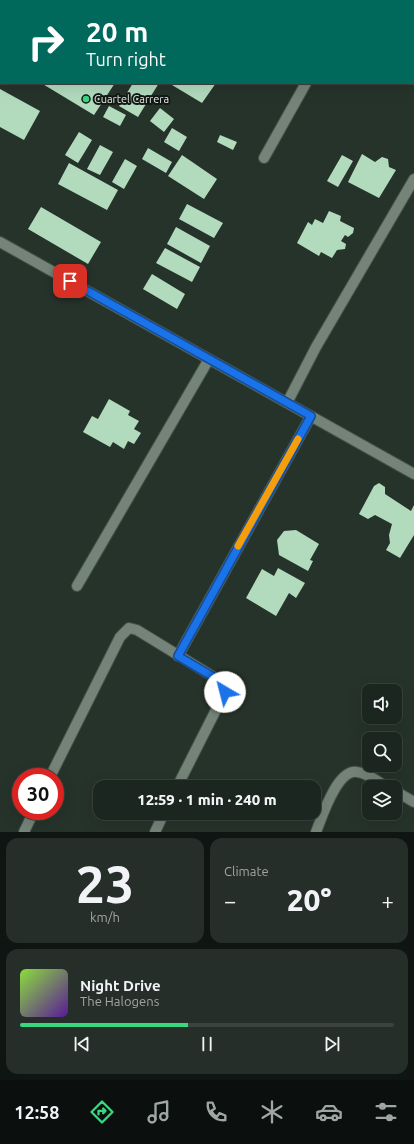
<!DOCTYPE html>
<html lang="en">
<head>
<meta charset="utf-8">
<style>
	:root { --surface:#1c2620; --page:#252e29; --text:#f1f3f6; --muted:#a0a5a5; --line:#3a433e; --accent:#38d880 }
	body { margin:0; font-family:Ubuntu,sans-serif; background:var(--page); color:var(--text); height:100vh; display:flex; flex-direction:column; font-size:15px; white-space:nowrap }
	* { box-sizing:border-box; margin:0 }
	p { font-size:13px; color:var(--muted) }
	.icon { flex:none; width:22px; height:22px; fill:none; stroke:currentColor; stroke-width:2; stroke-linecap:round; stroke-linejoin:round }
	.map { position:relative; height:832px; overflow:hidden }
	.panel { display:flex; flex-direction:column; gap:6px; padding:6px; background:#0f1512; flex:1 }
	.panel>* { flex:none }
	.hud { position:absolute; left:0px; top:0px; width:414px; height:84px; box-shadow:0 4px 16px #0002,0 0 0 1px var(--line); background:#00695c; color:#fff; overflow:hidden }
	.buttons { position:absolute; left:362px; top:684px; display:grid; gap:8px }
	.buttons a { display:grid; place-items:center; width:40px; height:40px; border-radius:8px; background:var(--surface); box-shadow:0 4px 16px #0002,0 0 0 1px var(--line); font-size:20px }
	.speed { position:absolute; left:12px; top:768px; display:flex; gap:8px; font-size:20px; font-weight:700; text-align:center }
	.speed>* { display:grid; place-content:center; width:52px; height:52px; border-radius:50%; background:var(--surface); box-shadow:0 4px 16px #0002,0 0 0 1px var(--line); line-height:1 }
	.speed .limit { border:6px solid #d22; background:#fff; color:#111 }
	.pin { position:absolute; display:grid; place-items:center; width:34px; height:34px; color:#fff; margin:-17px; border-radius:8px; box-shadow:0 2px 6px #0006 }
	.me { position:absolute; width:44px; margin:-22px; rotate:323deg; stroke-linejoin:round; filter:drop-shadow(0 0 3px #0008) }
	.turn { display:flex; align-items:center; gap:14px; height:84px; padding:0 20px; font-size:18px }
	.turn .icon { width:52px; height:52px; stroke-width:2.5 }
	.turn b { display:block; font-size:28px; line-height:34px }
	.big { font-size:30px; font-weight:800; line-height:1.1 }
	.panel .card { flex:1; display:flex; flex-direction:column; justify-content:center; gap:6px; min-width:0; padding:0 14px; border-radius:12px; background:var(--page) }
	.panel .dial { align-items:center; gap:0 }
	.dial b { font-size:52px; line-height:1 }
	.song { display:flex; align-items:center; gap:12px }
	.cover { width:48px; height:48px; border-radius:6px; background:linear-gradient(135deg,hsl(90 70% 55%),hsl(270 70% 35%)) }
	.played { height:4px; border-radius:2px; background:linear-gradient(90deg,var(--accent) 45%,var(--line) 45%) }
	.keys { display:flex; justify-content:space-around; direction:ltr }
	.heat { display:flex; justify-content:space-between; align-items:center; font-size:22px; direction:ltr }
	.panel .tiles { flex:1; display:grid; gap:6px; grid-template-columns:1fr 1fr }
	.card:last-child { grid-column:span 2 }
	.trip { position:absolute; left:93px; top:780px; width:228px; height:40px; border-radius:12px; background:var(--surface); box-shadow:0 4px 16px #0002,0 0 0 1px var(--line); font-weight:800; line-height:40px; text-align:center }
	.menu { display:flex; height:64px; justify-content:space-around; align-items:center; background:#0b0f0d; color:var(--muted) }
	.menu .icon { width:28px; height:28px }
	.menu .current { color:var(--accent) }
	.menu b { font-size:18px; color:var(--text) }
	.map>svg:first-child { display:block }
	.building { fill:#b2dbbe }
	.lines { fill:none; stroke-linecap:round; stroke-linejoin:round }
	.street-casing { stroke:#465148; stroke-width:12 }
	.street { stroke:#758479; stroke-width:10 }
	.route-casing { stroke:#114b97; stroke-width:10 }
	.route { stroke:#1a73e8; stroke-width:7 }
	.slow { stroke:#f59e0b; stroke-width:7 }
	.poi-dot { fill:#38d880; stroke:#131915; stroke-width:1.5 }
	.labels { text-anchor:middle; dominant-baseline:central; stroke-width:4; stroke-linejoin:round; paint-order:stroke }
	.poi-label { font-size:11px; fill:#e1e9e3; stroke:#131915; text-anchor:start }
</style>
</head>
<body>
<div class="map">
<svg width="414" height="832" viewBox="0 0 414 832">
	<rect width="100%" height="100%" fill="#26332a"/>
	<!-- building -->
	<path class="building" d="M41,83H115L94,115Z
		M133,83H159L138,117L119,106Z
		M173,83H216L202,103L172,85Z
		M0,89L40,111L24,140L0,127Z
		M109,106L126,115L120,126L103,117Z
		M160,108L174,119L164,132L150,121Z
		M172,128L187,137L179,151L164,142Z
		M79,132L92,140L78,163L65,155Z
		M220,135L237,142L233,150L217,142Z
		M100,145L113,152L100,175L87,169Z
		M148,148L172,162L166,173L142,159Z
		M362,154L375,162L382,157L388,159L389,167L396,170L379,198L348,182Z
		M182,155L217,179L204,199L168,176Z
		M342,155L353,161L338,187L327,181Z
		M125,159L137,166L124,189L112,182Z
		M69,163L118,190L107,210L58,184Z
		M187,204L223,223L214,238L179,219Z
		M41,207L101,242L88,264L28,229Z
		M329,211L341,216L340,221L354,228L353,233L348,237L345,235L341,241L346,244L345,249L337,250L332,258L321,252L319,256L297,243L308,222L312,225L315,219L323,223Z
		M176,227L210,246L201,263L167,244Z
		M165,248L200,267L192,282L156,263Z
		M152,274L185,294L177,309L143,289Z
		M109,399L130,411L128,415L139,421L134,429L141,433L134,444L128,441L124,449L113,442L110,447L83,432L92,416L98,419Z
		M379,483L385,487V494L411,511L414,505V535L400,558L386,550L390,543L389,535L392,524L375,515L368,519L359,514L374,486Z
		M296,530L319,544L310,560L313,561L308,571L279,555L277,540L284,531Z
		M278,568L305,583L296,598L289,593L276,616L246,598L262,569L274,576Z"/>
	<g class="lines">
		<!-- street casing -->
		<g class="street-casing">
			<path id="street" d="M352,1L353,0
				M264,158L306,83
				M0,242L414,474
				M287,403L316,347L414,179
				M77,586L209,359
				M178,656L311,416
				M50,777L120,637L129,628L137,630L222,682L225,692L177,787
				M395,791L414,802
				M24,832L34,811
				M155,832L164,813
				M316,832C322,817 337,769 357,772C368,773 378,782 387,787"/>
		</g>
		<!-- street -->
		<use href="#street" class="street"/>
	</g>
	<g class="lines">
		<!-- route casing -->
		<g class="route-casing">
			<path id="route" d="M70,281L311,416L178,656L222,682L225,692"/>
		</g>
		<!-- route -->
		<use href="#route" class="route"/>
		<!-- slow -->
		<path class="slow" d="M238,546L298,439"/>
	</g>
	<!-- markers -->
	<circle class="poi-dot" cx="86" cy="99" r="4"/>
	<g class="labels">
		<!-- poi labels -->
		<g class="poi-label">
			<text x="94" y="99">Cuartel Carrera</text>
		</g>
	</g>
</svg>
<div class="buttons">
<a><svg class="icon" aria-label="sound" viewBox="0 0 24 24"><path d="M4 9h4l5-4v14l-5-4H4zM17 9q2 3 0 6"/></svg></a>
<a><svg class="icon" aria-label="search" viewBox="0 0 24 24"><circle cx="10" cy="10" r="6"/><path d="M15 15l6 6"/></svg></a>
<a><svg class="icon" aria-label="layers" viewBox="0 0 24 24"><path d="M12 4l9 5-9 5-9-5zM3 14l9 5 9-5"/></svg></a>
</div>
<div class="speed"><div class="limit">30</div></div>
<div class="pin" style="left:70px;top:281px;background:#d93025"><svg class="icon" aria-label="arrive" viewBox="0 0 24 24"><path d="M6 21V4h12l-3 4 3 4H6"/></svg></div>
<svg class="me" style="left:225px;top:692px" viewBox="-20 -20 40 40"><circle r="19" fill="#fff"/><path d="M0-13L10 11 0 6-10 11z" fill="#1a73e8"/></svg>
<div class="trip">12:59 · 1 min · 240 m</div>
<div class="hud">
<div class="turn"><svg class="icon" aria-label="right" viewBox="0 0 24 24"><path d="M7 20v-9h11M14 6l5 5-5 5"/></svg><div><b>20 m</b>Turn right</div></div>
</div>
</div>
<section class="panel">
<div class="tiles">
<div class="card dial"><b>23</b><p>km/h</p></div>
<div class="card"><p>Climate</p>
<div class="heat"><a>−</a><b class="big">20°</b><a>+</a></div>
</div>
<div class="card">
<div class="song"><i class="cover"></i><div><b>Night Drive</b><p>The Halogens</p></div></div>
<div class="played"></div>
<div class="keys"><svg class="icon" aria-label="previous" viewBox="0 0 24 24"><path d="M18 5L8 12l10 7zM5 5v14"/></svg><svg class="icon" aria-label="pause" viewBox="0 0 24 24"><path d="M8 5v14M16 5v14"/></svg><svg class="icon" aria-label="next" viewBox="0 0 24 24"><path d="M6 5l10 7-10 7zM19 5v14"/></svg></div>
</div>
</div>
</section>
<nav class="menu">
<b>12:58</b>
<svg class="icon current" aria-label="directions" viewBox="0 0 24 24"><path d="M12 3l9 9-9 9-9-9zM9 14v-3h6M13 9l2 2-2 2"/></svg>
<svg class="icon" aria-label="music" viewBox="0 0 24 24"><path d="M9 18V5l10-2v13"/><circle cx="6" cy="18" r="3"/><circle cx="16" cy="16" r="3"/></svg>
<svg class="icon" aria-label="phone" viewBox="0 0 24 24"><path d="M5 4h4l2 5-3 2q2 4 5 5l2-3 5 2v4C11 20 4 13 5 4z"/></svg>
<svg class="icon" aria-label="climate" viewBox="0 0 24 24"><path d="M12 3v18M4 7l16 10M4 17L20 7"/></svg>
<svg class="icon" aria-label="car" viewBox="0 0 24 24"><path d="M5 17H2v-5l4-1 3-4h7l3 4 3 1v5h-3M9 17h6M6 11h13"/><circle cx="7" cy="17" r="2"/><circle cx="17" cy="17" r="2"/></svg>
<svg class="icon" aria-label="filters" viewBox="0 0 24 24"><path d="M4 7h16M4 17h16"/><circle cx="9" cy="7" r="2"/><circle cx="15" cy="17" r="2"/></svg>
</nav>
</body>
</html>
